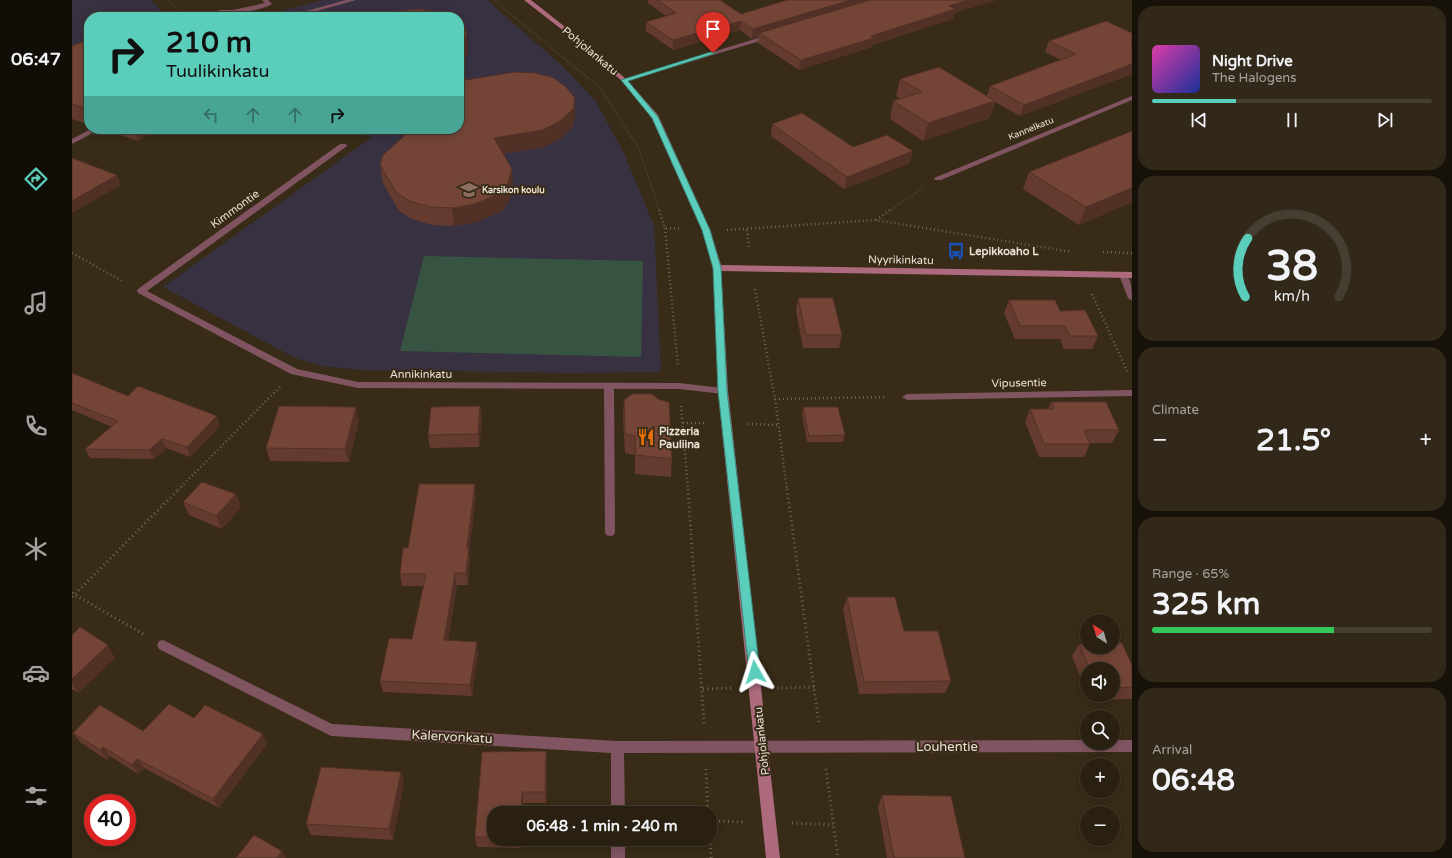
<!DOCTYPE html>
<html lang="en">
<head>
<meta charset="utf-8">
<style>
	:root { --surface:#2a2011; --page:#32281a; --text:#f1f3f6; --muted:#a5a39f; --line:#463e31; --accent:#5bcebb }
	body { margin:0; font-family:"Varela Round",sans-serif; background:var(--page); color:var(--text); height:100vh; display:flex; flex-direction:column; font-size:15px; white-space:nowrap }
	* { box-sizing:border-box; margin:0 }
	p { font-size:13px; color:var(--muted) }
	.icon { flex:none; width:22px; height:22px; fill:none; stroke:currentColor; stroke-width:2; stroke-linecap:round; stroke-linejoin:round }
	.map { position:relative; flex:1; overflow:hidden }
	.side { display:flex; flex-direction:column; gap:6px; padding:6px; background:#171209; width:320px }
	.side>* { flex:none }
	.top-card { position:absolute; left:12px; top:12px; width:380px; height:122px; border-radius:16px; box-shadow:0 2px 10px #0003,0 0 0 1px var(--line); background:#5bcebb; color:#111; overflow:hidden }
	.needle { width:26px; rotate:323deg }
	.fabs { position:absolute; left:1008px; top:614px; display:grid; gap:8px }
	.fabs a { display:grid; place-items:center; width:40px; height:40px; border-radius:50%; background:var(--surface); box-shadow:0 2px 10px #0003,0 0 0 1px var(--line); font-size:20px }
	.speed { position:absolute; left:12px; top:794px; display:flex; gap:8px; font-size:20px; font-weight:700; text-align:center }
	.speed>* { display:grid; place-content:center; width:52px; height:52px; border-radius:50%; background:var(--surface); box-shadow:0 2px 10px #0003,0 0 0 1px var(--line); line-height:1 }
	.speed .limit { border:6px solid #d22; background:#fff; color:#111 }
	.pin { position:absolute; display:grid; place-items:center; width:34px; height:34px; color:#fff; margin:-41px -17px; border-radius:50% 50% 50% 0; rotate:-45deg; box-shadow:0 0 4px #0007 }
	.pin .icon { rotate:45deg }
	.me { position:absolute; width:44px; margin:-22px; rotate:354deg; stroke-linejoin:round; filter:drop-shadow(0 0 3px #0008) }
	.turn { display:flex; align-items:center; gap:14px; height:84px; padding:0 16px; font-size:18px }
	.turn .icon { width:52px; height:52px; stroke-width:2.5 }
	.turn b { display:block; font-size:28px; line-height:34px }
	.lanes { display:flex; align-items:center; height:38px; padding:0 16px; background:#0003; justify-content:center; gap:20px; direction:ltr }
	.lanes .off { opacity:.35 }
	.big { font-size:30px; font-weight:800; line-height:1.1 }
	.side .card { flex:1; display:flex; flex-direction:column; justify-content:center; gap:6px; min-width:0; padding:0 14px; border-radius:16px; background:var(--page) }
	.side .dial { align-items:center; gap:0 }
	.dial svg { height:104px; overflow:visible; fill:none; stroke:var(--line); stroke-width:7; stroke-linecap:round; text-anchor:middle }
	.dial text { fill:var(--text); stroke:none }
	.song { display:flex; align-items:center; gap:12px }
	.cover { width:48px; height:48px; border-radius:6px; background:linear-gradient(135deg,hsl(320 70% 55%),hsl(230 70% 35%)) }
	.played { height:4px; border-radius:2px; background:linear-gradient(90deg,var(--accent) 30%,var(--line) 30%) }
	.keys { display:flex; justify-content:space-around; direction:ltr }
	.heat { display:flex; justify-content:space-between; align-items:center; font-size:22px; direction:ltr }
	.charge { height:6px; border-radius:3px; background:linear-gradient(90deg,#34c759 65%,var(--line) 0) }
	.trip { position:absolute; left:415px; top:806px; width:230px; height:40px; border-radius:16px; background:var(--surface); box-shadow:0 2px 10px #0003,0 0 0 1px var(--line); font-weight:800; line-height:40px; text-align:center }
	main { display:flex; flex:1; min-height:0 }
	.tab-bar { display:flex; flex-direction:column; width:72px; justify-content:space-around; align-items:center; background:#110d07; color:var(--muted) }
	.tab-bar .icon { width:28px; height:28px }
	.tab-bar .active { color:var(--accent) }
	.tab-bar b { font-size:18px; color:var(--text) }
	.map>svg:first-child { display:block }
	.education { fill:#383142 }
	.green { fill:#375443 }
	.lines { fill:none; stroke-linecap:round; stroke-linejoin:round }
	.path-far2 { stroke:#706453; stroke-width:1.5; stroke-dasharray:0.5 2; stroke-linecap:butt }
	.path-far1 { stroke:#706453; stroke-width:2.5; stroke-dasharray:1 3; stroke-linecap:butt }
	.path { stroke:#706453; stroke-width:3; stroke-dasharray:1 3.5; stroke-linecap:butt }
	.lane { fill:#805561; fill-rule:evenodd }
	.street { fill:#805561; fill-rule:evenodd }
	.secondary { fill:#ad6a7d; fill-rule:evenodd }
	.wall { fill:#643b2e }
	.shaded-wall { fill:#513026 }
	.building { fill:#744536; stroke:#513026 }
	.route { fill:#5bcebb; stroke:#3b867a }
	.labels { text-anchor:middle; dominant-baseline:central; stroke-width:4; stroke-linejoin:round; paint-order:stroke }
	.far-street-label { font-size:9px; fill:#eae1d5; stroke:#382b17 }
	.far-poi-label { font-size:9px; font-weight:bold; fill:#eae1d5; stroke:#382b17; text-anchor:start }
	.street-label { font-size:11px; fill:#eae1d5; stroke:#382b17 }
	.poi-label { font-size:11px; font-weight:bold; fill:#eae1d5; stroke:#382b17; text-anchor:start }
	.near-street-label { font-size:13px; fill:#eae1d5; stroke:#382b17 }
</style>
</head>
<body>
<main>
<nav class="tab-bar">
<b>06:47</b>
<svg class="icon active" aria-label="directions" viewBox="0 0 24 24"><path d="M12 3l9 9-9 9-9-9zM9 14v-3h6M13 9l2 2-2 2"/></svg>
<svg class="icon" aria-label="music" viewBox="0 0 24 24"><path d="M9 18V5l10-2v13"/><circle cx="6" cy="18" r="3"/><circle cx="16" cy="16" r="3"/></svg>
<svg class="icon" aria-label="phone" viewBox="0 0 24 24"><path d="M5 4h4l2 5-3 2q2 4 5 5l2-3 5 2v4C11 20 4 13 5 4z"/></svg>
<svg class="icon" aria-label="climate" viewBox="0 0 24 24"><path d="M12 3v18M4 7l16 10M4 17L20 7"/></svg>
<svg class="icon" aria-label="car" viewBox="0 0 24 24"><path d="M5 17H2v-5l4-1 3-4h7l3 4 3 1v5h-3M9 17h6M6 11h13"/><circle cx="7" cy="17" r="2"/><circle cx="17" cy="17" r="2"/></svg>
<svg class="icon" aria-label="filters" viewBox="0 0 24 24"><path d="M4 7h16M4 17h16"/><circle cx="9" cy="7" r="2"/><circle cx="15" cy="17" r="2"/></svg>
</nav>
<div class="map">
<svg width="1060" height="858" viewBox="0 0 1060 858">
	<rect width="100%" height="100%" fill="#382b17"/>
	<!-- education -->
	<path class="education" d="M0,0H79L95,17H17V42L0,47Z
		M251,0H415L488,64L523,100L552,153L582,226L589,372L499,373L291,370L249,366L223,358L91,287L300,137L264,129H387V17H185Z"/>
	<!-- green -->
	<path class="green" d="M352,256L571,261L569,357L328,351Z"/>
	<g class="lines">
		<!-- path-far2 -->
		<path class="path-far2" d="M97,0L112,17
			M422,0L529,89L567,149L588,211
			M817,211L851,188"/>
		<!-- path-far1 -->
		<path class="path-far1" d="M587,210L593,228L610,229
			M804,220L818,210
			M593,228L606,367
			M655,230L803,220L1000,252
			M675,230L677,248
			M1031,252L1060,253
			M0,253L52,282
			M683,289L703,399L715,490
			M1020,294L1056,373
			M703,399L815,397
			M609,406L616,490
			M611,423H633
			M676,424L707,425
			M106,490L208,387"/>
		<!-- path -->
		<path class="path" d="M616,489L632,724
			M715,489L747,725
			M0,593L73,635
			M0,597L107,489
			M705,688L742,687
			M631,689L660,688
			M634,769L636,813
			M754,769L766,858
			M638,821L673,822
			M720,823L761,825
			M638,839L639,858"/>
		<!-- lane -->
		<path class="lane" d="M190,0H196L200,4C189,11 163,13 150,14C142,14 136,17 128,17L148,10H161L193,3Z
			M274,0H284L223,17H213Z
			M537,383L542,386L543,532L542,535L538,536L534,535L533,532L532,386Z"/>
		<!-- street -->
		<path class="street" d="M699,34L702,36L701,37L554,81L549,80Z
			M1060,96V100L869,180H863L862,178Z
			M19,129H28L0,144V139Z
			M268,144H274L275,146L75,291L225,369L286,382L607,383L651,388L656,391L654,393L651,394L607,389L286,388L219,374L66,293L65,291L66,289Z
			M1051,272C1060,276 1060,292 1060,301L1056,298L1047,275Z
			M1060,390V396L835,400L830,397L835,394Z
			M91,640L260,724L545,741L1015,740V743H1041V740H1060V752L552,753L553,813H539V753L259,736L87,649L85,645L87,641Z
			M539,839H553V858H539Z"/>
		<!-- secondary -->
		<path class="secondary" d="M452,0H459L497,30L554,79L586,115L638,230L649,265L1060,272V278L649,271L656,391L708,858H694L646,391L641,268L630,230L580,118L550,81L493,32Z"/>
	</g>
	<!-- wall -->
	<path class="wall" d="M576,0H648L669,14L883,13L881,19L800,45V47L727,70L686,43L687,37L680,39L668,30L601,50L574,31V22L594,16L576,3Z
		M1060,33V74L948,116L923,102L918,118L851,141L818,119L821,101L828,99L824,96L828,79L915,96L918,86L989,60L973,52L977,41Z
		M17,39V125L0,119V46Z
		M503,98V115L501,126L489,138L472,147L431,154L441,186L437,201L430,211L405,222L382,226L360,225L340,219L327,211L311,183L308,165L338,131L328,129H387Z
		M700,124L781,147L838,163L772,189L699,136Z
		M30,129H85L66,141Z
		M1060,131V202L1007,225L951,189L957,172Z
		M726,298L770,335L767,348H731L724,311Z
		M937,300L988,311L1026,336L1020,349H992L988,339H943L932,313Z
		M0,373L56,396L148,426L118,457L94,448L82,459L18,458L13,449L40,427L0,410Z
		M552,400L600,459L599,477L563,474V455L553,453L551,419Z
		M979,402L1047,430L1040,443H1018V444L1012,457H967L953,422L958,409H976Z
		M408,406L410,419L407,447L358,448L356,435Z
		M731,407L773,435L771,442H735L730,414Z
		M287,420L277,462L198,461L194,448Z
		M164,494L169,507L150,529L117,515L111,502Z
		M404,496L397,553L398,559L396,585H385L376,641L406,653L400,696L311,692L308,681L340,639L352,586H330L328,574L336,548Z
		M775,597L832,631L879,681L873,693L787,694L771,610Z
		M0,635L43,658L6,693L0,689Z
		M1007,644L1060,665V699L1017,700L1015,695H1041V669H1015V694L1000,656Z
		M122,718L191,734L195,744L147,808L72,768L66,774L38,756L35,760L8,742L1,733L71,731Z
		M474,751L475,763L474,803H451V813H422V839H449V848L405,847L403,837L410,752Z
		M329,772L332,783L321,840L239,835L234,824Z
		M810,795L893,858H815L806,807Z"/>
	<!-- shaded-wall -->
	<path class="shaded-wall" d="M779,0H808L687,33V37L680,39L681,29Z
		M897,0H925L883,13L881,19L800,45V47L727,70L729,60L799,36L877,6Z
		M669,21L668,30L601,50V40Z
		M395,35L396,52L387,81V59Z
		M1060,64V74L948,116L952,105Z
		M503,98V115L501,126L489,138L472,147L423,155L422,138Z
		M923,101L918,118L851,141L856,123Z
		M62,129H85L66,141Z
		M841,151L838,163L772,189L775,177Z
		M440,169L441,186L437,201L430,211L405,222L382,226L380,208Z
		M45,175L49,185L0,213V201Z
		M1060,188V202L1007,225L1014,207Z
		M408,406L410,419L407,447L406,434Z
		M284,407L287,420L277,462L273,449Z
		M145,416L148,426L118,457L115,447Z
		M90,439L94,448L82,459L77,450Z
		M403,484L404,496L397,553L398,559L396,585L394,573L395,548Z
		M164,494L169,507L150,529L144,516Z
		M383,573L385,585L374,652L372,640Z
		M405,642L406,653L400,696L398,685Z
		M36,645L43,658L6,693L0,684V679Z
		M191,734L195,744L147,808L141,799Z
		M31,747L38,756L35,760L28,750Z
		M474,751L475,763L474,803L473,792Z
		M65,759L72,768L66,774L60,765Z
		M329,772L332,783L321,840L317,829Z
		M450,792L451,803V813H449Z
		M448,839H449V848Z
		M210,851L214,858H205Z"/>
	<!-- building -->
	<path class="building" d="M585,0H648L669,14L715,0H779L681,29L669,21L601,40L574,22L604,13Z
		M798,0H897L877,6L884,9L799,36L802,38L729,60L687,33Z
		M346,9L374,13L382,17H304L327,11Z
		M387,21L393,27L395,35L387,59Z
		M1034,21L1060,33V41H1059H1060V64L952,105L918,86L1004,54L977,41Z
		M17,39V110L0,104V46Z
		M867,67L923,101L856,123L821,101L850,92L828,79Z
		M443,72L463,73L480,77L494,87L503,98L501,109L488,121L471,130L422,138L440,169L436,183L429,193L403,204L380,208L358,207L337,201L325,193L308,165L311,155L340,129H387V81Z
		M730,113L781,147L815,135L841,151L775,177L700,124Z
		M1060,131V188L1014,207L957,172Z
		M0,158L45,175L0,201Z
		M726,298H761L770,335H734Z
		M937,300H983L988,311L1013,310L1026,336H998L993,326H948Z
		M0,373L56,396L66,386L145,416L115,447L90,439L77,450L13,449L46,421L0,403Z
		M560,394H580L586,399L597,402L600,459L564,455L563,436L553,434L552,400Z
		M979,402H1034L1047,430H1012L1018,444H972L958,409H982Z
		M207,406L284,407L273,449L194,448Z
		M408,406L406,434L356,435L359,407Z
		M731,407H766L773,435L737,436Z
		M130,482L164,494L144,516L111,502Z
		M347,484H403L395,548H397L394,573H383L372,640L405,642L398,685L308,681L317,638L340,639L354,574H328L331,548H336Z
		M775,597H823L832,631H866L879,681L792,682Z
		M8,627L36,645L0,679V635Z
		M1041,643H1050L1060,665V687L1041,688V669H1018L1007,644H1015V647H1041Z
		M97,704L122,718L133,705L191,734L141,799L65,759L60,765L31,747L28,750L1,733L28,705L71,731Z
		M474,751L473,792H450L449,813H422V837H403L410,752Z
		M249,767L329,772L317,829L234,824Z
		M810,795L879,796L893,858H822Z
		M182,835L210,851L205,858H164Z"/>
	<!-- route -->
	<path class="route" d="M639,52L644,53L556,81L586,117L638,230L649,268L655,391L688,672L687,676L683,677L679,676L677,672L646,391L641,268L630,230L580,118L549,80Z"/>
	<!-- icons -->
	<defs>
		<g id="school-bare" transform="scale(1.38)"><path d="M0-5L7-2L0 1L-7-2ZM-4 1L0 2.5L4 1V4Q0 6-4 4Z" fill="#8d6e63" stroke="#382b17" stroke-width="2.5" paint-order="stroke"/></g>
		<g id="bus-bare" transform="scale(1.38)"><path d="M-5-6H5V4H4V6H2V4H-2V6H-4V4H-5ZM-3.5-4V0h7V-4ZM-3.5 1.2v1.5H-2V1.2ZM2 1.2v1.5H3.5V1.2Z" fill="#1a4fb4" stroke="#382b17" stroke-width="2.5" paint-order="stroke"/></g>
		<g id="restaurant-bare" transform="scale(1.38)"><path d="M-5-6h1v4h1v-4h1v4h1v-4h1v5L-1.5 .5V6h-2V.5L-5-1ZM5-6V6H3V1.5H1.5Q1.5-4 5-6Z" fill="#e8710a" stroke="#382b17" stroke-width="2.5" paint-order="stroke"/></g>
	</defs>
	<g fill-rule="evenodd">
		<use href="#school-bare" x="397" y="190"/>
		<use href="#bus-bare" x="884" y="251"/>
		<use href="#restaurant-bare" x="574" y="437"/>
	</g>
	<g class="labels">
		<!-- far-street labels -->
		<g class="far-street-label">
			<text transform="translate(959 129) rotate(-22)">Kannelkatu</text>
		</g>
		<!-- far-poi labels -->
		<g class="far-poi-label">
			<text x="410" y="190">Karsikon koulu</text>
		</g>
		<!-- street labels -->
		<g class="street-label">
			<text transform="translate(518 51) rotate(40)">Pohjolankatu</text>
			<text transform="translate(163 209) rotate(-36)">Kimmontie</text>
			<text transform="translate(829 260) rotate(1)">Nyyrikinkatu</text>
			<text x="349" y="374">Annikinkatu</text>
			<text transform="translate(947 383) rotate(-1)">Vipusentie</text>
			<text transform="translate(690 741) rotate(-96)">Pohjolankatu</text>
		</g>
		<!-- poi labels -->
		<g class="poi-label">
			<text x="897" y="251">Lepikkoaho L</text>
			<text x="587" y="431">Pizzeria<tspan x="587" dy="13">Pauliina</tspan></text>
		</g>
		<!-- near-street labels -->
		<g class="near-street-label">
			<text transform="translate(380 737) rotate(3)">Kalervonkatu</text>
			<text x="875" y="747">Louhentie</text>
		</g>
	</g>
</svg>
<div class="fabs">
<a><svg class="needle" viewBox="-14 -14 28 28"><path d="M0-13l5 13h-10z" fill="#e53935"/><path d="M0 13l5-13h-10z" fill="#a5a39f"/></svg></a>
<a><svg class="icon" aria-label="sound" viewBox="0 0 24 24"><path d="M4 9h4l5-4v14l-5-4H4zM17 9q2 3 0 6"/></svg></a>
<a><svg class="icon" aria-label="search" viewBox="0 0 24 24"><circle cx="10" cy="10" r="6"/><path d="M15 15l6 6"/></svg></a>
<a>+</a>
<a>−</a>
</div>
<div class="speed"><div class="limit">40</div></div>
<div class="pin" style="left:641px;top:53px;background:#d93025"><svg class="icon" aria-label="arrive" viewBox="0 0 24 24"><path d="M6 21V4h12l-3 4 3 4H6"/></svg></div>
<svg class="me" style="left:683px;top:672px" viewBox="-20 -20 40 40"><path d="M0-17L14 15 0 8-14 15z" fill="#5bcebb" stroke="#fff" stroke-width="4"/></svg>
<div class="trip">06:48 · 1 min · 240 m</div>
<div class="top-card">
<div class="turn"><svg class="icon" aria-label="right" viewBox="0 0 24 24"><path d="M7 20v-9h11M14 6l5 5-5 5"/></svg><div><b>210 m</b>Tuulikinkatu</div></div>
<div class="lanes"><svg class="icon off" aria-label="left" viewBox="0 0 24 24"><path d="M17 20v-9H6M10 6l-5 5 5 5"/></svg><svg class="icon off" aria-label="ahead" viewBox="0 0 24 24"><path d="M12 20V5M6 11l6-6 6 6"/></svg><svg class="icon off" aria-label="ahead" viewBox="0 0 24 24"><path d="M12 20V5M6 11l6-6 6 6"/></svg><svg class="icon" aria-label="right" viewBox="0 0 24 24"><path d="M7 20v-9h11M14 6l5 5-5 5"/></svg></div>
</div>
</div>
<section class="side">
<div class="card">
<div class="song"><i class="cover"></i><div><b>Night Drive</b><p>The Halogens</p></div></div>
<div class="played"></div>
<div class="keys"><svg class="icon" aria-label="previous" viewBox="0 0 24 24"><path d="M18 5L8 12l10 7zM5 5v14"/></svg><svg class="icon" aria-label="pause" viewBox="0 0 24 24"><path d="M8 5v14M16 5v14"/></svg><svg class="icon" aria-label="next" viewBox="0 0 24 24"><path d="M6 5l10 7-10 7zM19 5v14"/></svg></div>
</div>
<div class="card dial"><svg viewBox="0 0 100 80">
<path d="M14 69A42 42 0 1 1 86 69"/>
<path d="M14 69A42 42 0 0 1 16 24" stroke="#5bcebb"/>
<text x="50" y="56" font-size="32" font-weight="700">38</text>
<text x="50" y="72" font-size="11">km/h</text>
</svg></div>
<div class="card"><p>Climate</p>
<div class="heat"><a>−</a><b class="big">21.5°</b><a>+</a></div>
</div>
<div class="card"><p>Range · 65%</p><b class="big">325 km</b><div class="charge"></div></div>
<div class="card"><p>Arrival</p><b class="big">06:48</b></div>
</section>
</main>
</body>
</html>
